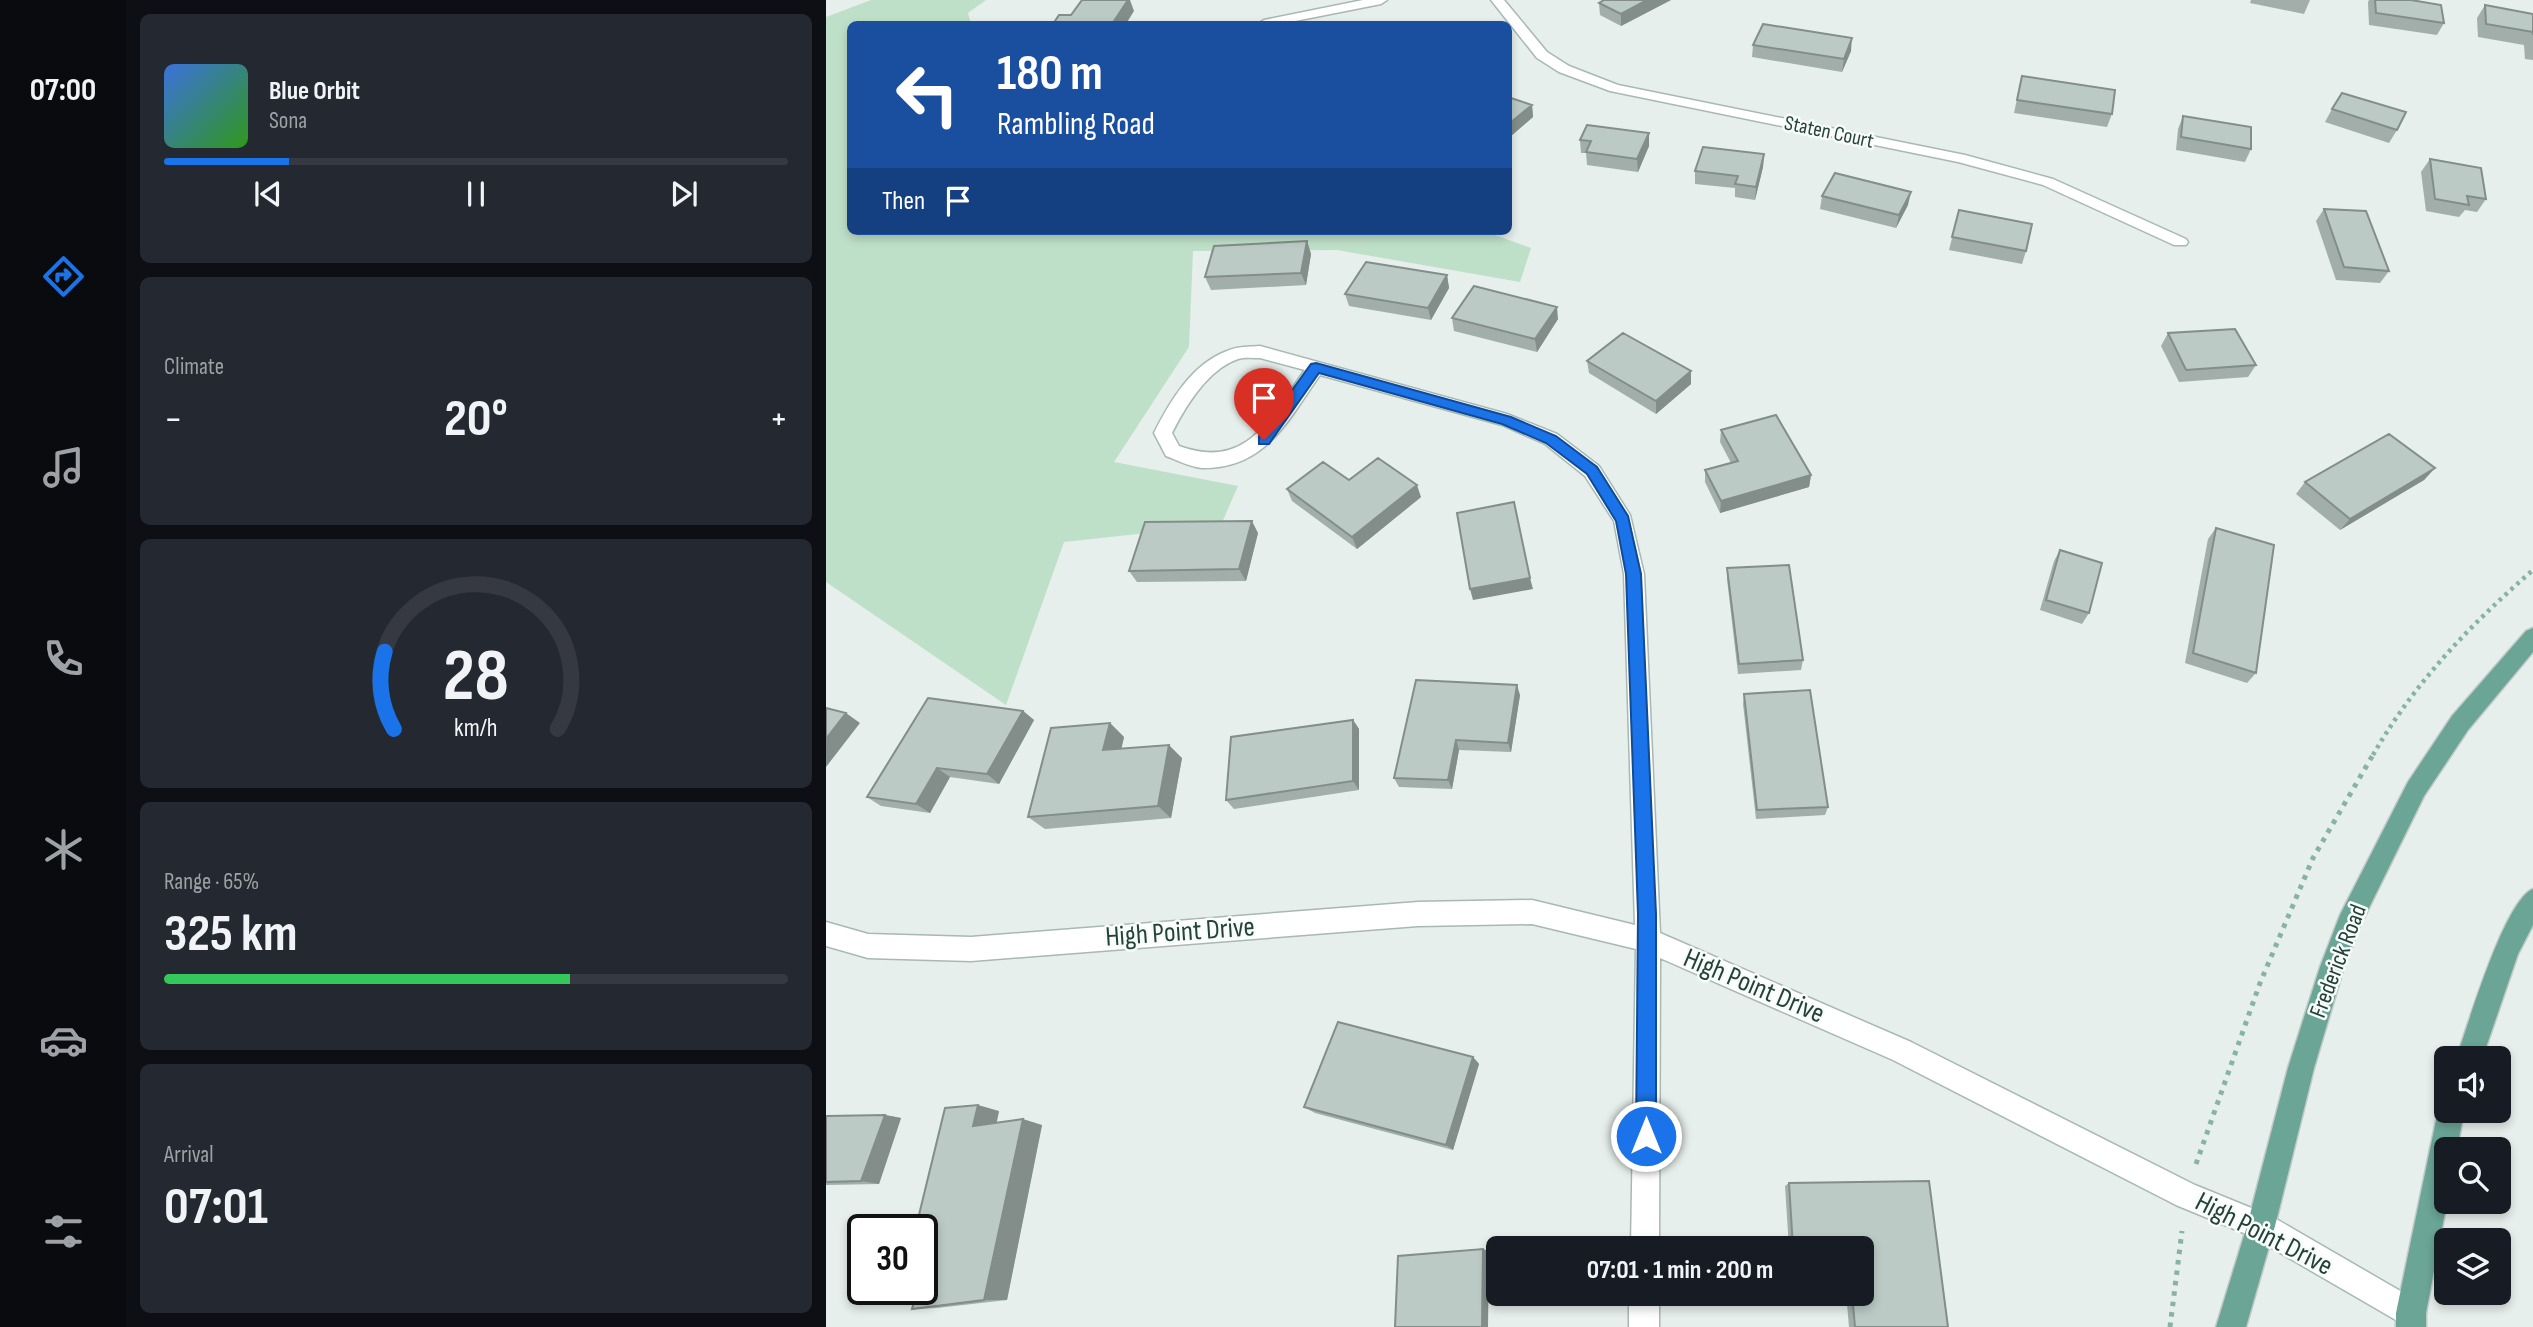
<!DOCTYPE html>
<html lang="en">
<head>
<meta charset="utf-8">
<style>
	:root { --surface:#171b24; --page:#242831; --text:#f1f3f6; --muted:#9ea1a6; --line:#363941; --accent:#1a73e8 }
	body { margin:0; font-family:"Sofia Sans Condensed",sans-serif; background:var(--page); color:var(--text); height:100vh; display:flex; flex-direction:column; font-size:26px; white-space:nowrap }
	* { box-sizing:border-box; margin:0 }
	p { font-size:23px; color:var(--muted) }
	.icon { flex:none; width:38px; height:38px; fill:none; stroke:currentColor; stroke-width:2; stroke-linecap:round; stroke-linejoin:round }
	.map { position:relative; flex:1; overflow:hidden }
	.sheet { display:flex; flex-direction:column; gap:14px; padding:14px; background:#0d0f14; width:700px }
	.sheet>* { flex:none }
	.guide { position:absolute; left:21px; top:21px; width:665px; height:214px; border-radius:10px; box-shadow:0 4px 10px #0003; background:#1a4fa0; color:#fff; overflow:hidden }
	.buttons { position:absolute; left:1608px; top:1046px; display:grid; gap:14px }
	.buttons a { display:grid; place-items:center; width:77px; height:77px; border-radius:10px; background:var(--surface); box-shadow:0 4px 10px #0003; font-size:35px }
	.speed { position:absolute; left:21px; top:1214px; display:flex; gap:14px; font-size:35px; font-weight:700; text-align:center }
	.speed>* { display:grid; place-content:center; width:91px; height:91px; border-radius:50%; background:var(--surface); box-shadow:0 4px 10px #0003; line-height:1 }
	.speed .limit { border:4px solid #111; border-radius:10px; background:#fff; color:#111 }
	.pin { position:absolute; display:grid; place-items:center; width:60px; height:60px; color:#fff; margin:-72px -30px; border-radius:50% 50% 50% 0; rotate:-45deg; box-shadow:0 0 7px #0007 }
	.pin .icon { rotate:45deg }
	.me { position:absolute; width:77px; margin:-38px; rotate:0deg; stroke-linejoin:round; filter:drop-shadow(0 0 5px #0008) }
	.turn { display:flex; align-items:center; gap:24px; height:147px; padding:0 35px; font-size:32px }
	.turn .icon { width:91px; height:91px; stroke-width:2.5 }
	.turn b { display:block; font-size:49px; line-height:60px }
	.then { display:flex; align-items:center; height:66px; padding:0 35px; background:#0003; gap:14px; font-size:26px }
	.big { font-size:52px; font-weight:700; line-height:1.1 }
	.sheet .card { flex:1; display:flex; flex-direction:column; justify-content:center; gap:10px; min-width:0; padding:0 24px; border-radius:10px; background:var(--page) }
	.sheet .dial { align-items:center; gap:0 }
	.dial svg { height:182px; overflow:visible; fill:none; stroke:var(--line); stroke-width:7; stroke-linecap:round; text-anchor:middle }
	.dial text { fill:var(--text); stroke:none }
	.song { display:flex; align-items:center; gap:21px }
	.cover { width:84px; height:84px; border-radius:10px; background:linear-gradient(135deg,hsl(220 70% 55%),hsl(110 70% 35%)) }
	.played { height:7px; border-radius:4px; background:linear-gradient(90deg,var(--accent) 20%,var(--line) 20%) }
	.keys { display:flex; justify-content:space-around; direction:ltr }
	.heat { display:flex; justify-content:space-between; align-items:center; font-size:38px; direction:ltr }
	.charge { height:10px; border-radius:5px; background:linear-gradient(90deg,#34c759 65%,var(--line) 0) }
	.trip { position:absolute; left:660px; top:1236px; width:388px; height:70px; border-radius:10px; background:var(--surface); box-shadow:0 4px 10px #0003; font-weight:700; line-height:70px; text-align:center }
	main { display:flex; flex:1; min-height:0 }
	.menu { display:flex; flex-direction:column; width:126px; justify-content:space-around; align-items:center; background:#090b0e; color:var(--muted) }
	.menu .icon { width:49px; height:49px }
	.menu .selected { color:var(--accent) }
	.menu b { font-size:32px; color:var(--text) }
	.map>svg:first-child { display:block }
	.green { fill:#bfe0c8 }
	.lines { fill:none; stroke-linecap:round; stroke-linejoin:round }
	.minor-casing { stroke:#a8b8b2; stroke-width:3 }
	.primary-casing { stroke:#c2cac8; stroke-width:3 }
	.path-far1 { stroke:#86b3a5; stroke-width:4.5; stroke-dasharray:3.5 4.5; stroke-linecap:butt }
	.path { stroke:#86b3a5; stroke-width:5; stroke-dasharray:4.5 6; stroke-linecap:butt }
	.minor { fill:#fff; fill-rule:evenodd }
	.primary { fill:#6aa596; fill-rule:evenodd }
	.wall { fill:#a1aea9 }
	.shaded-wall { fill:#838d89 }
	.building { fill:#bbcac4; stroke:#838d89; stroke-width:2 }
	.route { fill:#1a73e8; stroke:#114b97; stroke-width:2 }
	.labels { text-anchor:middle; dominant-baseline:central; stroke-width:5; stroke-linejoin:round; paint-order:stroke }
	.far-street-label { font-size:21px; fill:#24423a; stroke:#f7fbf9 }
	.street-label { font-size:24px; fill:#24423a; stroke:#f7fbf9 }
	.near-street-label { font-size:28px; fill:#24423a; stroke:#f7fbf9 }
</style>
</head>
<body>
<main>
<nav class="menu">
<b>07:00</b>
<svg class="icon selected" aria-label="directions" viewBox="0 0 24 24"><path d="M12 3l9 9-9 9-9-9zM9 14v-3h6M13 9l2 2-2 2"/></svg>
<svg class="icon" aria-label="music" viewBox="0 0 24 24"><path d="M9 18V5l10-2v13"/><circle cx="6" cy="18" r="3"/><circle cx="16" cy="16" r="3"/></svg>
<svg class="icon" aria-label="phone" viewBox="0 0 24 24"><path d="M5 4h4l2 5-3 2q2 4 5 5l2-3 5 2v4C11 20 4 13 5 4z"/></svg>
<svg class="icon" aria-label="climate" viewBox="0 0 24 24"><path d="M12 3v18M4 7l16 10M4 17L20 7"/></svg>
<svg class="icon" aria-label="car" viewBox="0 0 24 24"><path d="M5 17H2v-5l4-1 3-4h7l3 4 3 1v5h-3M9 17h6M6 11h13"/><circle cx="7" cy="17" r="2"/><circle cx="17" cy="17" r="2"/></svg>
<svg class="icon" aria-label="filters" viewBox="0 0 24 24"><path d="M4 7h16M4 17h16"/><circle cx="9" cy="7" r="2"/><circle cx="15" cy="17" r="2"/></svg>
</nav>
<section class="sheet">
<div class="card">
<div class="song"><i class="cover"></i><div><b>Blue Orbit</b><p>Sona</p></div></div>
<div class="played"></div>
<div class="keys"><svg class="icon" aria-label="previous" viewBox="0 0 24 24"><path d="M18 5L8 12l10 7zM5 5v14"/></svg><svg class="icon" aria-label="pause" viewBox="0 0 24 24"><path d="M8 5v14M16 5v14"/></svg><svg class="icon" aria-label="next" viewBox="0 0 24 24"><path d="M6 5l10 7-10 7zM19 5v14"/></svg></div>
</div>
<div class="card"><p>Climate</p>
<div class="heat"><a>−</a><b class="big">20°</b><a>+</a></div>
</div>
<div class="card dial"><svg viewBox="0 0 100 80">
<path d="M14 69A42 42 0 1 1 86 69"/>
<path d="M14 69A42 42 0 0 1 10 35" stroke="#1a73e8"/>
<text x="50" y="56" font-size="32" font-weight="700">28</text>
<text x="50" y="72" font-size="11">km/h</text>
</svg></div>
<div class="card"><p>Range · 65%</p><b class="big">325 km</b><div class="charge"></div></div>
<div class="card"><p>Arrival</p><b class="big">07:01</b></div>
</section>
<div class="map">
<svg width="1707" height="1327" viewBox="0 0 1707 1327">
	<rect width="100%" height="100%" fill="#e6efeb"/>
	<!-- green -->
	<path class="green" d="M45,0H160L142,13L145,24H24V231H658L705,248L694,282L511,250L367,251L363,347L288,462L412,486L395,525L238,542L180,705L0,582V17Z"/>
	<g class="lines">
		<!-- minor casing -->
		<g class="minor-casing">
			<path id="minor" d="M537,0H561L555,4L454,24H432L438,20Z
				M665,0H678L721,52L743,66L792,85L1139,155L1227,179L1360,239L1362,242L1360,245H1348L1217,185L1132,162L784,91L733,72L711,58Z
				M434,346L681,414L731,434L773,466L804,515L818,574L834,933L1085,1042L1369,1185L1445,1216L1595,1303L1600,1313L1595,1323L1587,1327L1575,1323L1425,1236L1350,1205L1067,1060L834,958L833,1248H805L810,949L706,924L592,926L145,961L42,958L0,946V922L42,934L145,937L592,902L706,900L809,925L798,574L788,521L759,476L719,444L676,425L494,375C462,420 440,469 376,468C364,467 351,460 340,456L328,433C344,401 366,364 401,351C411,346 423,347 434,346ZM434,358L479,370C444,418 421,471 353,446L346,433C359,407 382,369 412,359C418,357 427,358 434,358Z
				M803,1293H833V1327H803Z"/>
		</g>
		<!-- primary casing -->
		<g class="primary-casing">
			<path id="primary" d="M1707,628V652L1642,730L1598,796L1533,928L1518,967L1488,1068L1449,1226L1420,1327H1390L1421,1226L1462,1068L1494,967L1514,915L1582,782L1626,716L1700,631Z
				M1707,889V925L1692,954L1656,1059H1630C1642,1026 1678,901 1707,889Z
				M1620,1099V1111H1638L1631,1150H1620L1621,1202L1600,1313V1327H1570V1313L1612,1111L1616,1102Z"/>
		</g>
		<!-- path-far1 -->
		<path class="path-far1" d="M1547,755C1588,683 1645,624 1707,570"/>
		<!-- path -->
		<path class="path" d="M1370,1164L1434,983L1487,858L1548,753
			M1344,1327L1356,1231"/>
		<!-- minor -->
		<use href="#minor" class="minor"/>
		<!-- primary -->
		<use href="#primary" class="primary"/>
	</g>
	<!-- wall -->
	<path class="wall" d="M845,0L795,26L774,15L773,3Z
		M1425,0H1484L1478,14L1424,3Z
		M1543,0H1585L1618,23L1611,35L1543,25L1542,2Z
		M1659,5L1707,14V60L1699,59L1698,45L1652,37L1651,18Z
		M927,45L1025,51L1016,72L926,57Z
		M1196,76L1286,114L1281,127L1188,113Z
		M682,97L706,105L707,117L685,136L682,135Z
		M1506,109L1571,130L1563,143L1499,122Z
		M1357,116L1425,149L1419,162L1350,150L1352,129Z
		M823,133V146L812,172L761,165L760,153H755L754,140Z
		M938,154L937,167L929,200L909,197V188L869,184V171Z
		M1604,159L1660,199L1651,212L1639,210L1633,217L1600,211L1595,172Z
		M996,196L1082,205L1070,228L994,209Z
		M1498,209L1563,271L1554,283L1510,280L1490,221Z
		M1133,210L1200,251L1196,264L1123,250Z
		M481,241L485,254L480,285L385,290L379,277Z
		M621,275L623,288L605,320L523,306L519,294Z
		M626,318L732,319L711,352L628,331Z
		M1342,333L1430,365L1422,377L1353,382L1335,346Z
		M761,361L865,384L830,414L763,373Z
		M895,430L985,475L983,487L894,513L879,482V470L905,463L894,442Z
		M1609,468L1598,480L1514,530L1470,494L1479,482Z
		M523,480L595,497L531,549L466,501L461,489Z
		M1390,528L1430,673L1421,683L1359,663L1382,539Z
		M432,533L420,581L311,582L303,571Z
		M1234,550L1263,613L1256,624L1214,610L1228,561Z
		M901,568L977,660L975,670L912,674L901,579Z
		M918,694L1002,807L999,815L930,819L917,704Z
		M694,695L685,752L633,750L626,789L573,787L568,778Z
		M197,711L208,720L173,784L124,777L104,813L55,806L41,797Z
		M527,720L533,729V790L408,809L400,800Z
		M284,723L298,737L295,749L356,758L345,818L219,829L202,817Z
		M647,1057L653,1064L627,1150L489,1113L478,1107Z
		M173,1111L170,1123L216,1125L181,1300L111,1308L86,1309L96,1290V1230L91,1223Z
		M59,1115L75,1118L53,1184L0,1185V1116Z
		M1103,1181L1122,1327H1023L1020,1293H1036V1248H963L959,1186L963,1183Z"/>
	<!-- shaded-wall -->
	<path class="shaded-wall" d="M302,0H304L308,11L300,24H286Z
		M821,0H845L795,26V14Z
		M1026,38L1025,51L1016,72L1018,59Z
		M706,105L707,117L685,136L684,123Z
		M823,133V146L812,172L811,159Z
		M938,154L937,167L929,200L930,187Z
		M1085,192L1082,205L1070,228L1073,215Z
		M481,241L485,254L480,285L475,273Z
		M621,275L623,288L605,320L602,308Z
		M731,307L732,319L711,352L709,339Z
		M865,371V384L830,414V401Z
		M1609,468L1598,480L1514,530L1524,519Z
		M985,475L983,487L894,513L895,501Z
		M591,485L595,497L531,549L526,537Z
		M426,521L432,533L420,581L413,569Z
		M704,578L707,589L647,600L644,589Z
		M691,685L694,695L685,752L682,743Z
		M197,711L208,720L173,784L161,774Z
		M20,713L34,723L0,767V739Z
		M527,720L533,729V790L527,781Z
		M284,723L298,737L292,764L277,750Z
		M630,740L633,750L626,789L622,780Z
		M343,745L356,758L345,818L332,806Z
		M111,768L124,777L104,813L90,804Z
		M647,1057L653,1064L627,1150L620,1145Z
		M152,1105L173,1111L169,1131L147,1126Z
		M59,1115L75,1118L53,1184L35,1181Z
		M197,1119L216,1125L181,1300H158Z
		M657,1249L663,1251L662,1327H656Z"/>
	<!-- building -->
	<path class="building" d="M256,0H302L286,24H227L233,15H245Z
		M778,0H821L795,14L773,3Z
		M1549,0H1585L1615,5L1618,23L1550,13Z
		M1659,5L1707,14V35V32L1660,24Z
		M937,24L1026,38L1018,59L927,45Z
		M1196,76L1289,90L1286,114L1191,100Z
		M1516,93L1580,112L1571,130L1506,109Z
		M682,97L706,105L684,123H682Z
		M1357,116L1425,127V149L1355,137Z
		M761,125L823,133L811,159L760,152L765,141L754,140Z
		M877,147L938,154L930,187L909,184L912,176L869,171Z
		M1604,159L1655,168L1660,199L1641,196L1643,205L1609,199Z
		M1009,173L1085,192L1073,215L996,196Z
		M1498,209L1540,211L1563,271L1518,267Z
		M1133,210L1206,224L1200,251L1126,237Z
		M481,241L475,273L379,277L388,246Z
		M540,262L621,275L602,308L519,294Z
		M648,286L731,307L709,339L626,318Z
		M1409,329L1430,365L1360,370L1342,333Z
		M797,333L865,371L830,401L761,361Z
		M950,415L985,475L895,501L879,470L912,461L895,430Z
		M1563,434L1609,468L1524,519L1479,482Z
		M552,458L591,485L526,537L461,489L497,462L523,480Z
		M688,502L704,578L644,589L631,513Z
		M426,521L413,569L303,571L319,522Z
		M1390,528L1448,545L1430,673L1367,653Z
		M1234,550L1276,563L1263,613L1220,600Z
		M963,565L977,660L913,664L901,568Z
		M590,680L691,685L682,743L630,740L622,780L568,778Z
		M984,690L1002,807L931,810L918,694Z
		M102,698L197,711L161,774L111,768L90,804L41,797Z
		M0,708L20,713L0,739Z
		M527,720V781L400,800L405,737Z
		M284,723L277,750L343,745L332,806L202,817L225,728Z
		M512,1022L647,1057L620,1145L478,1107Z
		M152,1105L147,1126L197,1119L158,1300L86,1309L91,1290H96V1230H64L65,1225L91,1223L119,1108Z
		M59,1115L35,1181L0,1182V1116Z
		M1103,1181L1122,1327H1029L1026,1293H1036V1248H967L963,1183Z
		M657,1249L656,1327H569L572,1256Z"/>
	<!-- route -->
	<path class="route" d="M490,363L685,417L730,436L771,467L802,516L815,574L830,914V1136L827,1143L820,1146L813,1143L810,1136L812,914L800,574L790,521L761,474L720,443L676,424L493,373L443,444H433V436L485,364Z"/>
	<g class="labels">
		<!-- far-street labels -->
		<g class="far-street-label">
			<text transform="translate(1003 132) rotate(12)">Staten Court</text>
		</g>
		<!-- street labels -->
		<g class="street-label">
			<text transform="translate(1512 961) rotate(-69)">Frederick Road</text>
		</g>
		<!-- near-street labels -->
		<g class="near-street-label">
			<text transform="translate(354 932) rotate(-4)">High Point Drive</text>
			<text transform="translate(928 986) rotate(23)">High Point Drive</text>
			<text transform="translate(1438 1234) rotate(27)">High Point Drive</text>
		</g>
	</g>
</svg>
<div class="buttons">
<a><svg class="icon" aria-label="sound" viewBox="0 0 24 24"><path d="M4 9h4l5-4v14l-5-4H4zM17 9q2 3 0 6"/></svg></a>
<a><svg class="icon" aria-label="search" viewBox="0 0 24 24"><circle cx="10" cy="10" r="6"/><path d="M15 15l6 6"/></svg></a>
<a><svg class="icon" aria-label="layers" viewBox="0 0 24 24"><path d="M12 4l9 5-9 5-9-5zM3 14l9 5 9-5"/></svg></a>
</div>
<div class="speed"><div class="limit">30</div></div>
<div class="pin" style="left:438px;top:440px;background:#d93025"><svg class="icon" aria-label="arrive" viewBox="0 0 24 24"><path d="M6 21V4h12l-3 4 3 4H6"/></svg></div>
<svg class="me" style="left:820px;top:1136px" viewBox="-20 -20 40 40"><circle r="17" fill="#1a73e8" stroke="#fff" stroke-width="3"/><path d="M0-11L8 9 0 5-8 9z" fill="#fff"/></svg>
<div class="trip">07:01 · 1 min · 200 m</div>
<div class="guide">
<div class="turn"><svg class="icon" aria-label="left" viewBox="0 0 24 24"><path d="M17 20v-9H6M10 6l-5 5 5 5"/></svg><div><b>180 m</b>Rambling Road</div></div>
<div class="then">Then<svg class="icon" aria-label="arrive" viewBox="0 0 24 24"><path d="M6 21V4h12l-3 4 3 4H6"/></svg></div>
</div>
</div>
</main>
</body>
</html>
